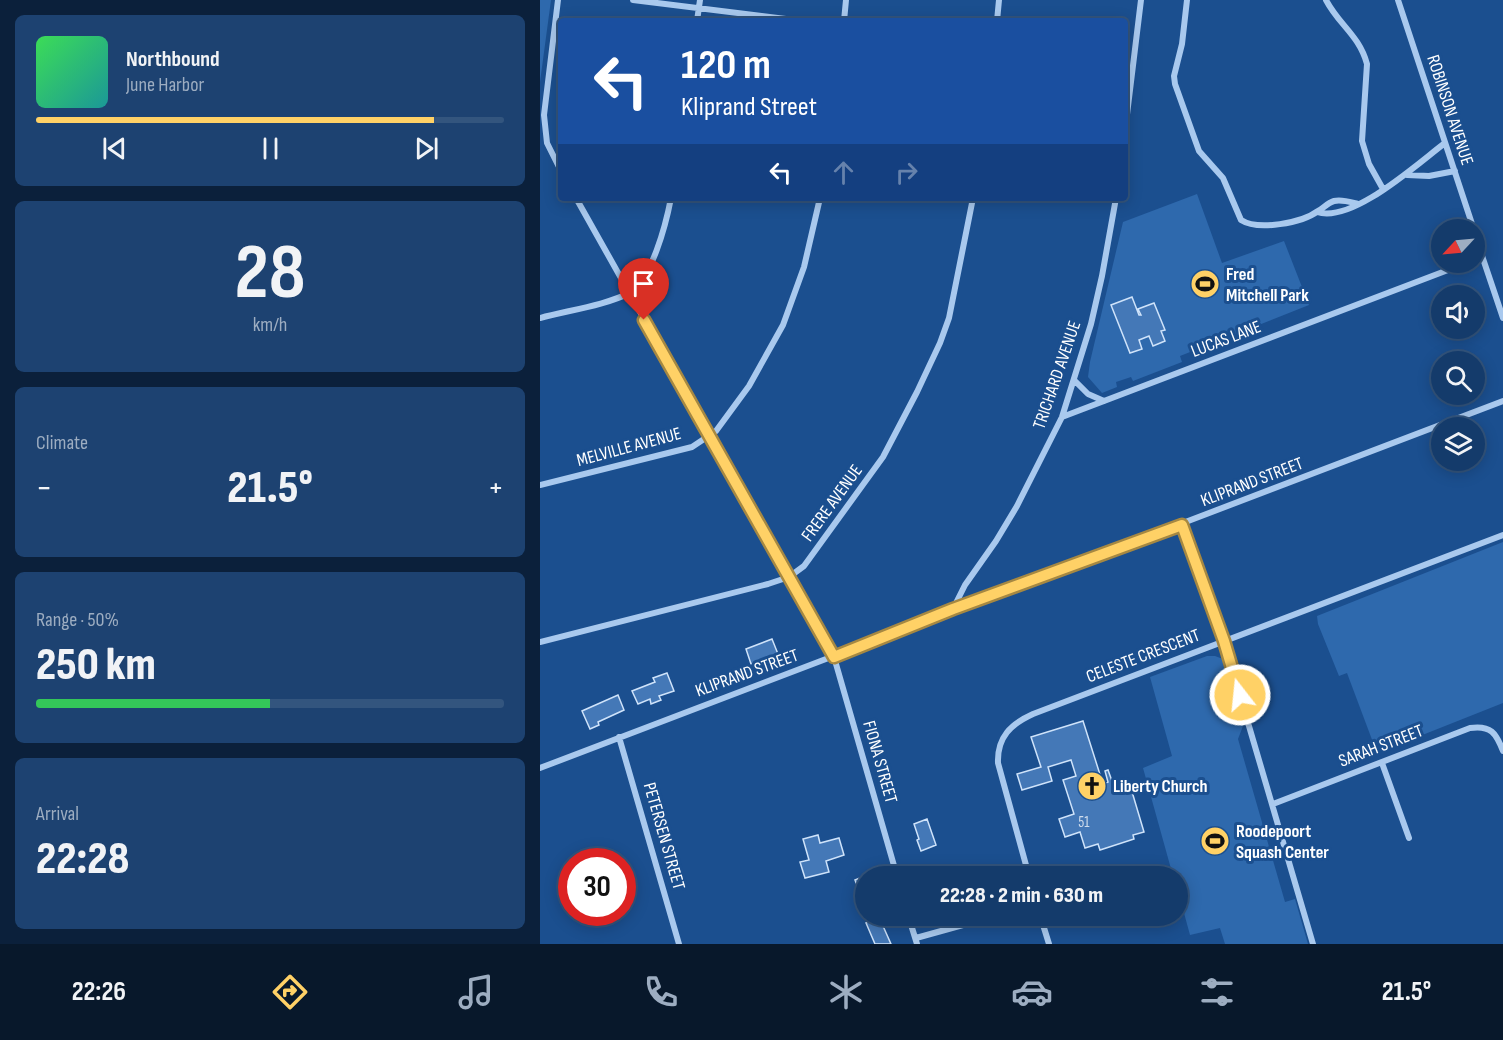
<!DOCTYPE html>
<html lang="en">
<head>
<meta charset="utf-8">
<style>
	:root { --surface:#143b6b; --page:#1d4271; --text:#f1f3f6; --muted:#9dadc1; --line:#33557e; --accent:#ffd166 }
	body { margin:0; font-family:"Sofia Sans Condensed",sans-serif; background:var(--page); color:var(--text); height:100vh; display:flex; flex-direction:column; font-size:22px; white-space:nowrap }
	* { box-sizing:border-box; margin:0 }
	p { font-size:20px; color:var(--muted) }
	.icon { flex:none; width:33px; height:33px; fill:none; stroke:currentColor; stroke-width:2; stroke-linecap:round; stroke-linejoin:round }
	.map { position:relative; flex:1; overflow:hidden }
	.panel { display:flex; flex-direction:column; gap:15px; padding:15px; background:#0b203b; width:540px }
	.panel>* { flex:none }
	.top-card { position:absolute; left:18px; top:18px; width:570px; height:183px; border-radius:6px; box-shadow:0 3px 15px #0003,0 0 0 2px var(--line); background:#1a4fa0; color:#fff; overflow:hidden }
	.needle { width:39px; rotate:244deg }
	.fabs { position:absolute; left:891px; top:219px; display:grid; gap:12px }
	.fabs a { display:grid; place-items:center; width:54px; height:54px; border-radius:50%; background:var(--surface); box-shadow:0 3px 15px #0003,0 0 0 2px var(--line); font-size:30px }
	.speed { position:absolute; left:18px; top:848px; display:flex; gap:12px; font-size:30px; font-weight:700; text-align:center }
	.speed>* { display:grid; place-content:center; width:78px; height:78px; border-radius:50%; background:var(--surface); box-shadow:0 3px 15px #0003,0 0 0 2px var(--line); line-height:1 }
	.speed .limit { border:9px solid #d22; background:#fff; color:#111 }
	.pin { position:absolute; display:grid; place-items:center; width:51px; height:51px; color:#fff; margin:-62px -26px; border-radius:50% 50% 50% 0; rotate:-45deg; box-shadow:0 0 6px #0007 }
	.pin .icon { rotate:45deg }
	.me { position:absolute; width:66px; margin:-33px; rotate:344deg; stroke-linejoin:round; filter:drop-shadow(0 0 4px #0008) }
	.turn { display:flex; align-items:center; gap:21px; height:126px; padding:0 24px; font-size:27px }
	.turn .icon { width:78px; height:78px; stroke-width:2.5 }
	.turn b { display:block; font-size:42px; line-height:51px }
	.lanes { display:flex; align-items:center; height:57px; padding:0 24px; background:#0003; justify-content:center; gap:30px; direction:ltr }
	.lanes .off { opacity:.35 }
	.big { font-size:45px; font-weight:800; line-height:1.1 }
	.panel .card { flex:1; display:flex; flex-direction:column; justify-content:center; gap:9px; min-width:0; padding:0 21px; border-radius:9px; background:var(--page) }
	.panel .dial { align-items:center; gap:0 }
	.dial b { font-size:78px; line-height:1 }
	.song { display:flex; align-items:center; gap:18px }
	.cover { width:72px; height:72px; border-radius:9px; background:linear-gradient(135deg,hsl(130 70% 55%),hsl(180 70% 35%)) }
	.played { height:6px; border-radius:3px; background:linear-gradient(90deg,var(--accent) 85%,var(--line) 85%) }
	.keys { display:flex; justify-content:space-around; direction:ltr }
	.heat { display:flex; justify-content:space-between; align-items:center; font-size:33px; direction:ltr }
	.charge { height:9px; border-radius:4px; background:linear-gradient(90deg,#34c759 50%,var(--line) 0) }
	.trip { position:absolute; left:315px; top:866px; width:333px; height:60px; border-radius:30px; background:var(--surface); box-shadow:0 3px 15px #0003,0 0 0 2px var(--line); font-weight:800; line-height:60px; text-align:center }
	.tabs { display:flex; height:96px; justify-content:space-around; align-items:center; background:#08182b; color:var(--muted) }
	.tabs .icon { width:42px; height:42px }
	.tabs .active { color:var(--accent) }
	.tabs b { font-size:27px; color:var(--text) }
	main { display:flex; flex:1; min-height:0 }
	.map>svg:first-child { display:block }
	.green { fill:#2e69ad }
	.building { fill:#4478b7; stroke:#cfe3fa; stroke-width:1.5 }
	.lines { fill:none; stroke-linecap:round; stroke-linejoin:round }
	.street { stroke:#a9c9ee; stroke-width:6 }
	.route-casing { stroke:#a68842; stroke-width:15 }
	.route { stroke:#ffd166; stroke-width:10 }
	.labels { text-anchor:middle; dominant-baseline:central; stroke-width:6; stroke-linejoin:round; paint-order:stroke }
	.number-label { font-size:15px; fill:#d0dded }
	.street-label { font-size:18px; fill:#fff; stroke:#1b4f8f }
	.poi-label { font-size:18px; font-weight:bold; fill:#fff; stroke:#1b4f8f; text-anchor:start }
</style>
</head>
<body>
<main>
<section class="panel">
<div class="card">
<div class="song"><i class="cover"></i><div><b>Northbound</b><p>June Harbor</p></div></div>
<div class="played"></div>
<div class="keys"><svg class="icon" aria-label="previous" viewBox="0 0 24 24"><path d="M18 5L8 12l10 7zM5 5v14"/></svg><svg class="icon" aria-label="pause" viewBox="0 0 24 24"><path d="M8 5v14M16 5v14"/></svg><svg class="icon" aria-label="next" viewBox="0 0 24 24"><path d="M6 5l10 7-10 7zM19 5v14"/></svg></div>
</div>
<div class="card dial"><b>28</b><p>km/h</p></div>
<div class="card"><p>Climate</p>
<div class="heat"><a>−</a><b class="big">21.5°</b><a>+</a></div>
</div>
<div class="card"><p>Range · 50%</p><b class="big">250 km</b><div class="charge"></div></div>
<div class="card"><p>Arrival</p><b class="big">22:28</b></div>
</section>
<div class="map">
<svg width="963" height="944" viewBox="0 0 963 944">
	<rect width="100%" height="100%" fill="#1b4f8f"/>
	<!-- green -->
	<path class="green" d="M0,0H11L0,82Z
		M657,194L682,263L744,241L769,305L640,356L642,362L593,381L591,377L576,382L577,387L562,393L548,377L550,362L583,222Z
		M963,542V703L837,753L807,673L799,676L778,624L777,616Z
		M667,656H675L683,659L702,720L703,726L698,739L745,902L755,899L768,944H685L680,928L650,935L638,891V876H633L603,768L632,756L610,677Z"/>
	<!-- building -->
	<path class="building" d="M592,297L599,315H601L598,309L614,303L625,330L621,331L625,341L613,346L609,336L599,340L602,349L590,353L571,305Z
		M232,639L238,654L233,656L235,660L224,664L223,659L211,664L206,649Z
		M127,673L134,691L119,696L121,700L111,704L110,699L98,704L92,691L115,682L113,678Z
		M78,695L84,710L58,722L59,725L50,729L42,711Z
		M543,721L563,784L568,782L565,771L568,770L572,781L577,779L580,788L590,785L604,832L593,835L594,839L560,850L558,844L545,848L540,832L525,837L519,819L534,814L523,780L536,776L531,760L508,767L512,781L482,790L477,774L501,767L491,737Z
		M387,819L396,845L381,851L377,840L379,839L374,824Z
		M278,835L280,843L299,838L304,855L286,861L289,872L265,878L260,862L269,860L263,839Z
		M328,875L326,876V909L315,880Z
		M339,917L351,944H335L326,923Z"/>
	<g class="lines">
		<!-- street -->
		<path class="street" d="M18,0L4,115L7,143L21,171
			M93,0L262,21
			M647,0L642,44L634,76L635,84L659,151L683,178L701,220C718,231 762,223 778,211C784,208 787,203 794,201C802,199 810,202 818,204
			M786,0C799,25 819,35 827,64L822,141L829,164L843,189
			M858,0L934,230
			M157,21L160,0
			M304,21L306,0
			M457,21L459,0
			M585,131L601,0
			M867,175L889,176L915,171
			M36,198L294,657L357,876
			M777,212C812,224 878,163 905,143
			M934,232L963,318
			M0,318C25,311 67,305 89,293C112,279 126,224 131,198
			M534,380L548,394L564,401
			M522,417L929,262
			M0,485L152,447L176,431L209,386L243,325L264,267L280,198
			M642,525L684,641L773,944
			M413,609L425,585L456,541L477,506L522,417L551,324L562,276L576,198
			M0,642L228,584L249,577L264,566L343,457L377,392L400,343L409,318L433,198
			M79,737L139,944
			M842,763L869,838
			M0,768L963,401
			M733,804L930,728C951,725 956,733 963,751
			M489,876L458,763C457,737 471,724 493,714L963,535
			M368,915L377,944
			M500,915L509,944
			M376,938L459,915"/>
	</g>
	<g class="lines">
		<!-- route casing -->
		<g class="route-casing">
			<path id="route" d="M104,320L294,657L413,609L642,525L684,641L700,695"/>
		</g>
		<!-- route -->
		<use href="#route" class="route"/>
	</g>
	<!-- icons -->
	<defs>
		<g id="stadium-disc" transform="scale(1.5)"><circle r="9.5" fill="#ffd166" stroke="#1b4f8f"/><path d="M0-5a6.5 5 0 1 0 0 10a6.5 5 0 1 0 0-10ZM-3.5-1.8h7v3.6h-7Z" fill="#111"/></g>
		<g id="church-disc" transform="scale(1.5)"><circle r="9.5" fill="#ffd166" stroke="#1b4f8f"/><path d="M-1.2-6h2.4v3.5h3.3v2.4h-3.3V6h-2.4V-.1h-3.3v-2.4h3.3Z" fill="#111"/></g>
	</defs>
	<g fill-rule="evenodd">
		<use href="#stadium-disc" x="665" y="284"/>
		<use href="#church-disc" x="552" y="786"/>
		<use href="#stadium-disc" x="675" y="841"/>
	</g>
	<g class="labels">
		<!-- number labels -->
		<g class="number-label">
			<text x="544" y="822">51</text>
		</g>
		<!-- street labels -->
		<g class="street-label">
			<text transform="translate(910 110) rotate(72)">ROBINSON AVENUE</text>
			<text transform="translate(686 339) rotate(-21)">LUCAS LANE</text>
			<text transform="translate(517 375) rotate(-71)">TRICHARD AVENUE</text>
			<text transform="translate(89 447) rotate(-15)">MELVILLE AVENUE</text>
			<text transform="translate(712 482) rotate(-21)">KLIPRAND STREET</text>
			<text transform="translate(292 503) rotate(-54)">FRERE AVENUE</text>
			<text transform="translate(603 656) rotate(-21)">CELESTE CRESCENT</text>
			<text transform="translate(207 673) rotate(-20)">KLIPRAND STREET</text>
			<text transform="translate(841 746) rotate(-21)">SARAH STREET</text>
			<text transform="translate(340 762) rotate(74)">FIONA STREET</text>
			<text transform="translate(124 836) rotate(74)">PETERSEN STREET</text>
		</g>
		<!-- poi labels -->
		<g class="poi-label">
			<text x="686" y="274">Fred<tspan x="686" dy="21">Mitchell Park</tspan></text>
			<text x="573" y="786">Liberty Church</text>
			<text x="696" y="831">Roodepoort<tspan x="696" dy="21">Squash Center</tspan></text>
		</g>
	</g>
</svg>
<div class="fabs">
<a><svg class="needle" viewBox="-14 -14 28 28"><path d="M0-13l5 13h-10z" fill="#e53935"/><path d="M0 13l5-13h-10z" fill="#9dadc1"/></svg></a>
<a><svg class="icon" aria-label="sound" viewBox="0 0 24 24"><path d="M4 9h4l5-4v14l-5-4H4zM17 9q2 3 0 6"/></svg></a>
<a><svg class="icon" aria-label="search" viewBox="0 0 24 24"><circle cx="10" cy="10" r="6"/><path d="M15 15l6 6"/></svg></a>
<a><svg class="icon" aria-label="layers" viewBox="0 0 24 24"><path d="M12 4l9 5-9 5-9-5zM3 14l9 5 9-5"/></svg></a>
</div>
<div class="speed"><div class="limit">30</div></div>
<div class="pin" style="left:104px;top:320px;background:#d93025"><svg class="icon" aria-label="arrive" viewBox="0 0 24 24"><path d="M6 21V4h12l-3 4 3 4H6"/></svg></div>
<svg class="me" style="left:700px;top:695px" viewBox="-20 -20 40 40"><circle r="17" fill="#ffd166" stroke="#fff" stroke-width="3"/><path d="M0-11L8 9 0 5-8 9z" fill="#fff"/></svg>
<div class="trip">22:28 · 2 min · 630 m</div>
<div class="top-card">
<div class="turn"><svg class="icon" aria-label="left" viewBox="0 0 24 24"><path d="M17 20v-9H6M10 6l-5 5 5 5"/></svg><div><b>120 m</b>Kliprand Street</div></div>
<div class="lanes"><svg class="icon" aria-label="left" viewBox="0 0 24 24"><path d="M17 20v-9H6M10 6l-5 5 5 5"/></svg><svg class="icon off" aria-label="ahead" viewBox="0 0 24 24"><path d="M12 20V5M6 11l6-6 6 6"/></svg><svg class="icon off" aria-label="right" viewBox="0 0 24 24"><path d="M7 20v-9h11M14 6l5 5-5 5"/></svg></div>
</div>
</div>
</main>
<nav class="tabs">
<b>22:26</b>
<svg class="icon active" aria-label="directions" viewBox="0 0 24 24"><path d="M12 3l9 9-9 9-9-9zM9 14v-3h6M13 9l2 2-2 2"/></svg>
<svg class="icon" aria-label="music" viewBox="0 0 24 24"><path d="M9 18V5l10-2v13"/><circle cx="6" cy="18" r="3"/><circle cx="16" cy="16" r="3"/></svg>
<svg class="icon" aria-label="phone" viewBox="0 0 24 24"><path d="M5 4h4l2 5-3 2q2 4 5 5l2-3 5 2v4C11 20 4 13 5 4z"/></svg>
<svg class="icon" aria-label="climate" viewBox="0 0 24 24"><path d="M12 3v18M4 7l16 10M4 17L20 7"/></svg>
<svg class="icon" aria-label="car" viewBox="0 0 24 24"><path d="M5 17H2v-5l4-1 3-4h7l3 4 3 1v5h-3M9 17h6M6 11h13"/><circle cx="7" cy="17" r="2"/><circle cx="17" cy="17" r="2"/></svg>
<svg class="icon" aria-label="filters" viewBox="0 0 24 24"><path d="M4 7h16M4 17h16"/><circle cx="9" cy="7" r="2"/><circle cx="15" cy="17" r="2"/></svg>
<b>21.5°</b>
</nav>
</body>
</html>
